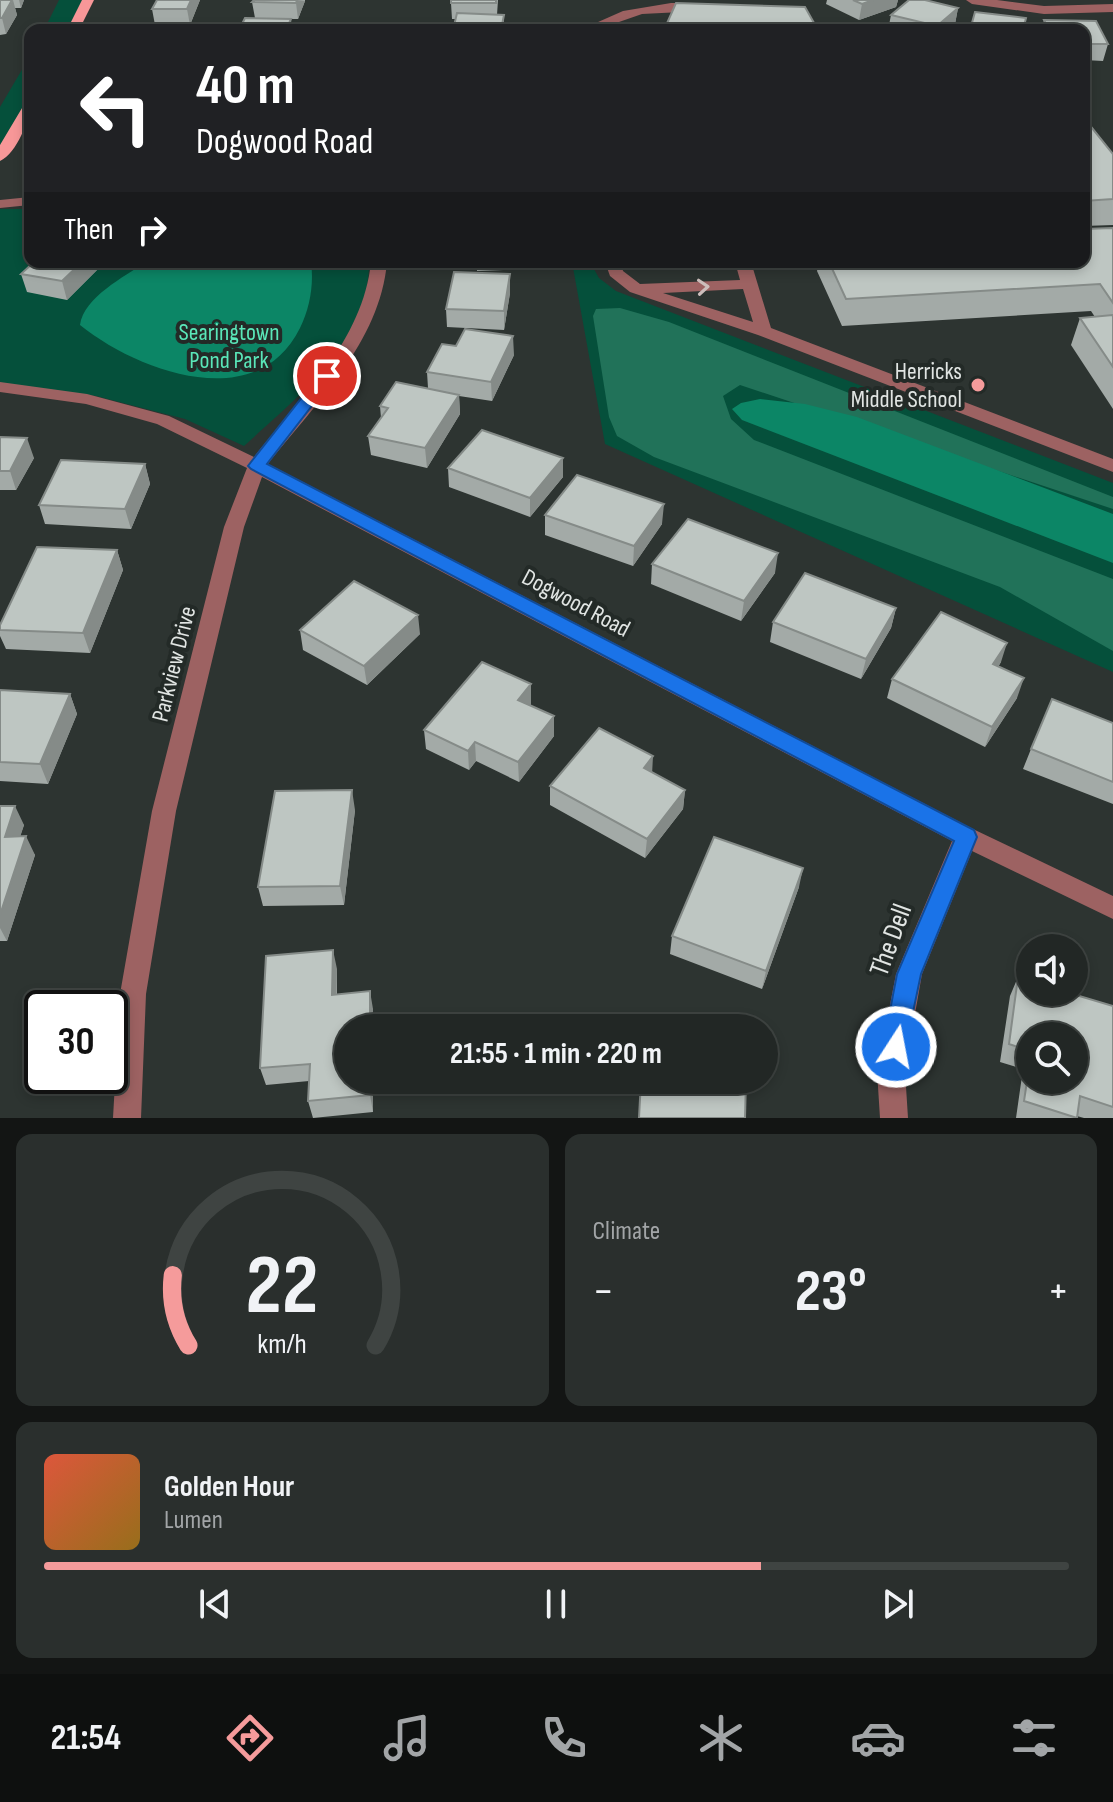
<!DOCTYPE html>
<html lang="en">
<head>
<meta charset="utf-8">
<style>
	:root { --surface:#222725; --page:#2a2f2d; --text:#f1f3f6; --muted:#a2a5a7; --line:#3f4442; --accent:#f59b9b }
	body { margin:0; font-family:"Sofia Sans Condensed",sans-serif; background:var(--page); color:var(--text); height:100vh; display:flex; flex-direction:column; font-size:30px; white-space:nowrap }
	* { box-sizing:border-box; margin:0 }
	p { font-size:26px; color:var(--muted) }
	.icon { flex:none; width:44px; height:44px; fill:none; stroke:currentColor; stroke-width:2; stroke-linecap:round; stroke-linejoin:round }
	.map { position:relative; height:1118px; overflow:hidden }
	.drawer { display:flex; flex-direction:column; gap:16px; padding:16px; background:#131514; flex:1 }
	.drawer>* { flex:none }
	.hud { position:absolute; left:24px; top:24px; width:1066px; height:244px; border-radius:16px; box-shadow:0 4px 12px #0003,0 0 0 2px var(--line); background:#202124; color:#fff; overflow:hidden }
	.buttons { position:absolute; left:1016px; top:934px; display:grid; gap:16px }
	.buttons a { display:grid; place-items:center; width:72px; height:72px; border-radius:50%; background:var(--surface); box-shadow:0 4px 12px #0003,0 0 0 2px var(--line); font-size:40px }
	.speed { position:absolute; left:24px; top:990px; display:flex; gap:16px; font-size:40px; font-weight:700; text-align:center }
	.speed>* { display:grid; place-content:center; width:104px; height:104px; border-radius:50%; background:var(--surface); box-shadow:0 4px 12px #0003,0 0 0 2px var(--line); line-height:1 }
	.speed .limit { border:4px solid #111; border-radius:12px; background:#fff; color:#111 }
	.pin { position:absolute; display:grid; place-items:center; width:68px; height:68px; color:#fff; margin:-34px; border:4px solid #fff; border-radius:50%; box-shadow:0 2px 8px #0007 }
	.me { position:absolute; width:88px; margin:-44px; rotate:11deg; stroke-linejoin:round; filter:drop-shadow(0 0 6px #0008) }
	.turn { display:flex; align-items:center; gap:28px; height:168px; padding:0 40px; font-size:36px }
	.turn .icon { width:104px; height:104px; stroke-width:2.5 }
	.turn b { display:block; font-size:56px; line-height:68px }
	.then { display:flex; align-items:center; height:76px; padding:0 40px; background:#0003; gap:16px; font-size:30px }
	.big { font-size:60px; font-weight:700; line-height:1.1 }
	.drawer .widget { flex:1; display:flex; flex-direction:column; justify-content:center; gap:12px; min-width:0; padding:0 28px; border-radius:16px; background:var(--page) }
	.drawer .dial { align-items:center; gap:0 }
	.dial svg { height:208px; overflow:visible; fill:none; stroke:var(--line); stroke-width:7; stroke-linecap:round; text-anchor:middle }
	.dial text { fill:var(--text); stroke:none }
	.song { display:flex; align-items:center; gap:24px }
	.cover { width:96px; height:96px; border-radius:12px; background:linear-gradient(135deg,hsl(10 70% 55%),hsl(40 70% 35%)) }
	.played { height:8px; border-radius:4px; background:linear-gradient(90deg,var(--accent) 70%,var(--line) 70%) }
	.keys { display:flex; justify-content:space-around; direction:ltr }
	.heat { display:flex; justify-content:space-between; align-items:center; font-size:44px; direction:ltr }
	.drawer .tiles { flex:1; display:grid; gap:16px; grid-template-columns:1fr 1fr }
	.widget:last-child { grid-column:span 2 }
	.trip { position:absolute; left:334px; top:1014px; width:444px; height:80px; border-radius:40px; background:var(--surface); box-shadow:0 4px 12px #0003,0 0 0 2px var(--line); font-weight:700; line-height:80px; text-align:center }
	.dock { display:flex; height:128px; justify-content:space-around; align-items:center; background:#0e100f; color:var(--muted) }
	.dock .icon { width:56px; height:56px }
	.dock .selected { color:var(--accent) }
	.dock b { font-size:36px; color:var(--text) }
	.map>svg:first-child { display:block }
	.green { fill:#05503b }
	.forest { fill:#217259 }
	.water { fill:#0c8666 }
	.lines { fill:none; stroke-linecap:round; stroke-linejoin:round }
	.minor { fill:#9d6262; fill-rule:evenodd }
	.major { fill:#f79798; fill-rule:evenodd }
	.wall { fill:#a3aaa7; fill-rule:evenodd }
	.shaded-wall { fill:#858b88 }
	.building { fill:#bec6c2; stroke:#858b88; stroke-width:2 }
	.oneway { stroke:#cdbebc }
	.route { fill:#1a73e8; stroke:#114b97; stroke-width:2 }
	.poi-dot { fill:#f59b9b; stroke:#232a27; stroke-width:3 }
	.labels { text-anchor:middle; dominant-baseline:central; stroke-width:8; stroke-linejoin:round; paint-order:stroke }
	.park-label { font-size:24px; fill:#5ae7b9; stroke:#232a27 }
	.poi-label { font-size:24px; fill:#e1e5e3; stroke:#232a27; text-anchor:end }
	.street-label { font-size:24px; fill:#e1e5e3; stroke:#232a27 }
	.near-street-label { font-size:28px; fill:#e1e5e3; stroke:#232a27 }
</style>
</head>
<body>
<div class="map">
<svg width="1113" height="1118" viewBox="0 0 1113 1118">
	<rect width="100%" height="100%" fill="#2d3431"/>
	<!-- green -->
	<path class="green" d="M59,0H90L76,30H44Z
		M30,56V110L0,162V107Z
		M0,209H30V262H369C370,341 297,398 244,446L185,419L96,396L0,384Z
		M572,262H590L599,278L616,291L1113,483V672L605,444Z"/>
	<!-- forest -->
	<path class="forest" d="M620,308L669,322L1113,497V509L740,385L723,396L731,419L754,440L1113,579V651L1000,587L654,457L617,436L609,417L593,316L596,309Z"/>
	<!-- water -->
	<path class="water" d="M146,262H311C314,284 310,308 300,328C257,416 137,371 80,325C84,297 124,277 146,262Z
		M760,399L805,404L857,417L1113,514V563L742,420L732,409L741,403Z"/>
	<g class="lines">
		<!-- minor -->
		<path class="minor" d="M966,0H997L1044,6L1113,4V12L1044,14L972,4Z
			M671,3H701L707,7L701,11L642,14L596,30H580L623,11Z
			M30,197V205L0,208V200Z
			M371,262H387C380,342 316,403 268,464L975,830L1113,896V919L972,851L922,974L905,1071L908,1118H880L877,1071L896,974L952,841L262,477L244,527L176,811L146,994L141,1118H113L120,994L152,811L224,527L247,468L157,424L86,404L0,392V382L87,394L169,416L254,457C301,398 363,340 371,262Z
			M605,262H621L623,271L640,284L740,280L735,262H751L771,328L1113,459V472L758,335L630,292L610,276ZM743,289L753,322L663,293Z"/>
		<!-- major -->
		<path class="major" d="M82,0H94L79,30H67Z
			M30,102C30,120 17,153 0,161V145L25,103Z"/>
	</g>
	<!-- wall -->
	<path class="wall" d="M0,0H24L21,8H15L17,15L6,34L0,35Z
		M157,0H200L190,25H155L152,9Z
		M254,0H305V1L298,19H291L255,18L252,2Z
		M498,0L497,15H504V30H453L456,19H452L451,3Z
		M827,0H898L896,7L859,20L826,4Z
		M958,8L955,24L948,30H888L891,15Z
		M1044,20L1096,21L1108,44L1103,61L1084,60V30H1042Z
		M1084,118L1113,154V225L1084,226Z
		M1113,228V409L1071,345L1080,318L1095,317L1091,311L842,326L817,271L819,262H1084Z
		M477,262H526V269L477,271Z
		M97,270L67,300L27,292L21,274Z
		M510,293L504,330L447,327L446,309Z
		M514,355L492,401L459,396L460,414L427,468L371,455L368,436L381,418L380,406L428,388L427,372Z
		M0,437L34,458L16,490H0Z
		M563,458V477L530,517L449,487L448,468Z
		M145,464L150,484L131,529L45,524L39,505Z
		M545,515L662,524L633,566L545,535Z
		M117,550L123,570L90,653L6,649L0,636V625Z
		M652,564L775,573L741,621L651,584Z
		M896,608L891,628L861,679L770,642L773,622Z
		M300,630L420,634L367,685L303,650Z
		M1001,662L998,667L1017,698L985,747L887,698L892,679Z
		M0,690L70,694L77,714L48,784L0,781Z
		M531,704L530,706L554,736L519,782L476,761L469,770L426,749L424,730Z
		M1113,723V804L1023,769L1031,749Z
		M652,772L685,790L683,809L645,858L550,805V786Z
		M0,806L24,825L20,836L35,855L7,941H0Z
		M355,810L344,905L263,906L258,887Z
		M799,887L762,989L670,954L672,936Z
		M337,969V995L373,1009V1028H348L373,1080V1112L313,1118L308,1101L309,1081L266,1085L260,1068Z
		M1018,977L1113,1006V1118H1084L1077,1116V1118H1016L1023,1069L1000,1062L1010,996ZM1030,1036L1074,1080H1030Z"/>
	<!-- shaded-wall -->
	<path class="shaded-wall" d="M13,0L17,15L6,34L2,18Z
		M19,0H24L21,8Z
		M191,0H200L190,25L187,9Z
		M297,0L305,1L298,19L296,3Z
		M873,0H898L896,7L859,20L862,4Z
		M958,8L955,24L948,30H936L937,26Z
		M504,15V30H501Z
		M291,19L292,30H286Z
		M82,262H95L97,270L67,300L62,281Z
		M510,274V293L504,330V311Z
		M513,336L514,355L492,401L491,382Z
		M459,395L460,414L427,468L425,448Z
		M27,438L34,458L16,490L10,471Z
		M563,458V477L530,517V498Z
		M145,464L150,484L131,529L125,509Z
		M664,504L662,524L633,566L634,546Z
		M117,550L123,570L90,653L83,633Z
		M778,553L775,573L741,621L744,601Z
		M896,608L891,628L861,679L866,659Z
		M418,615L420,634L367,685L364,666Z
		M1007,643L1001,662L987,684L993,664Z
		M1024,678L1017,698L985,747L992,727Z
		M531,684V704L519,720L518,700Z
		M70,694L77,714L48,784L40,764Z
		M554,716V736L519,782L518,762Z
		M475,742L476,761L469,770L468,751Z
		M653,756L652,775L644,768Z
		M352,790L355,810L344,905L340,886Z
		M685,790L683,809L645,858L647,839Z
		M15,806L24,825L14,856L5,837Z
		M26,836L35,855L7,941L0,928V915Z
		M803,868L799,887L762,989L766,971Z
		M333,950L337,969L336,1013L332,995Z
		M370,991L373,1009V1028H370Z
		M370,1080H373V1112L370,1095Z"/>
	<!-- building -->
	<path class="building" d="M0,0H12L2,18H0Z
		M157,0H191L187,9H152Z
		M254,0H297L296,3L252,2Z
		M451,0H496V3H451Z
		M853,0H873L862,4Z
		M909,0H925L958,8L937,26L891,15Z
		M676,3L805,7L818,30H664Z
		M975,12L1026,18L1023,30H970Z
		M457,13L504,15L501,30H453Z
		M245,18L291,19L286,30H239Z
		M1044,20L1096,21L1108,44H1084V30H1049Z
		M146,27L175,28L173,30H144Z
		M1084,118L1113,154V199L1084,201Z
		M1113,228V303L1100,284L846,299L829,262H1084V229Z
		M34,262H82L62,281L21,274Z
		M454,272L510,274L504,311L446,309Z
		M1113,315V367L1080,318Z
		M465,329L513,336L491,382L427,372L442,344L456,346Z
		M396,382L459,395L425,448L368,436L388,408L380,406Z
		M482,430L563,458L530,498L448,468Z
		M0,437L27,438L10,471H0Z
		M61,460L145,464L125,509L39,505Z
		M577,475L664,504L634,546L545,515Z
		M688,519L778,553L744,601L652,564Z
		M37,547L117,550L83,633L0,630V625Z
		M805,573L896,608L866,659L773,622Z
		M354,581L418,615L364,666L300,630Z
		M941,612L1007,643L993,664L1024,678L992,727L892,679Z
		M482,662L531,684L518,700L554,716L518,762L475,742L468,751L424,730Z
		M0,690L70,694L40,764L0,762Z
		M1052,699L1113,723V782L1031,749Z
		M599,728L653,756L644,768L685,790L647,839L550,786Z
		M352,790L340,886L258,887L275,791Z
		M0,806H15L5,837L26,836L0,915Z
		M714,837L803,868L766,971L672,936Z
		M333,950L332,995L370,991V1028H348V1080H370V1095L308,1101L310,1064L260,1068L266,956Z
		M1018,977L1030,981V992H1066L1113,1006V1107L1080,1096L1077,1118L1024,1101L1030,1061V1080H1074V1036H1030V1051L1009,1044Z
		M645,1021L720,1028H645Z
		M641,1080H746L745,1118H639Z"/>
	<!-- one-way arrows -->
	<defs><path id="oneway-chevron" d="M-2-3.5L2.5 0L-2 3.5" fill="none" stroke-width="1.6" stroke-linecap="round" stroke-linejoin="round" transform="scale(2)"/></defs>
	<use class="oneway" href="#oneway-chevron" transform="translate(703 287) rotate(-4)"/>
	<!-- route -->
	<path class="route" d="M327,371L335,376L267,464L974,830L977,837L921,974L904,1055L896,1059L887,1055L883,1047L897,974L954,841L251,469L248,466L251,462L322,372Z"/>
	<!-- markers -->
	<circle class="poi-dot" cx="978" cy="385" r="8"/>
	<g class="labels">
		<!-- park labels -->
		<g class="park-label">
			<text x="229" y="332">Searingtown<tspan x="229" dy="28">Pond Park</tspan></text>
		</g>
		<!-- poi labels -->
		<g class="poi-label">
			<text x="962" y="371">Herricks<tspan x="962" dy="28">Middle School</tspan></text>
		</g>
		<!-- street labels -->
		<g class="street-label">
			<text transform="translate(576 603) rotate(28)">Dogwood Road</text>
			<text transform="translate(174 664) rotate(-76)">Parkview Drive</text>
		</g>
		<!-- near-street labels -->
		<g class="near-street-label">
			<text transform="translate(891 940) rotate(-70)">The Dell</text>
		</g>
	</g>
</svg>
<div class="buttons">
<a><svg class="icon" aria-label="sound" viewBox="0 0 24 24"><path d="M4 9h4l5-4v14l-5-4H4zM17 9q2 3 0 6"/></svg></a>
<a><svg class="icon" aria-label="search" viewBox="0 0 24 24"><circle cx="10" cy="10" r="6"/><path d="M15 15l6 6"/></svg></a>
</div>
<div class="speed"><div class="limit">30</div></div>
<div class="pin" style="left:327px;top:376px;background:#d93025"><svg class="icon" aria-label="arrive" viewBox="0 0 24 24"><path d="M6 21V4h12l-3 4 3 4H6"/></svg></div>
<svg class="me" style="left:896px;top:1047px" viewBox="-20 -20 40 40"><circle r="17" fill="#1a73e8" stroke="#fff" stroke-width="3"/><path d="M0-11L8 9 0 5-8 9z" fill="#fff"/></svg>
<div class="trip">21:55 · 1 min · 220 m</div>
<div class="hud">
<div class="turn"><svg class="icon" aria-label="left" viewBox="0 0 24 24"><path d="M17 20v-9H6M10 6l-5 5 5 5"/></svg><div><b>40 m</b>Dogwood Road</div></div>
<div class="then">Then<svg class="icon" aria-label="right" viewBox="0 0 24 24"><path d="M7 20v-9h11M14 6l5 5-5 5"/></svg></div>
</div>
</div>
<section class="drawer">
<div class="tiles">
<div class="widget dial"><svg viewBox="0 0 100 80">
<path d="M14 69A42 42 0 1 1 86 69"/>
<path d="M14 69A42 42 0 0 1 8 42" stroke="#f59b9b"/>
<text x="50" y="56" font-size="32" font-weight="700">22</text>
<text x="50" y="72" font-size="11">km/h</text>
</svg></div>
<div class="widget"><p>Climate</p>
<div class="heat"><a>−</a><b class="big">23°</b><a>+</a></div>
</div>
<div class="widget">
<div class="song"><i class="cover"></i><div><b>Golden Hour</b><p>Lumen</p></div></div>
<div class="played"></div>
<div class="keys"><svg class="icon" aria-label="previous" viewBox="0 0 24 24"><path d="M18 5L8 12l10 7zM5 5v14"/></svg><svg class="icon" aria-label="pause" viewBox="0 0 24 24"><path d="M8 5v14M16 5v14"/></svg><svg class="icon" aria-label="next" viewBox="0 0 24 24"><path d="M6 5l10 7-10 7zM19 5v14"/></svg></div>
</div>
</div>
</section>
<nav class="dock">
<b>21:54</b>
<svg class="icon selected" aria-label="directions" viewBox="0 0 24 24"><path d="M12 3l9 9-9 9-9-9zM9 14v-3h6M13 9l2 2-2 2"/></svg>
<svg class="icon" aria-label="music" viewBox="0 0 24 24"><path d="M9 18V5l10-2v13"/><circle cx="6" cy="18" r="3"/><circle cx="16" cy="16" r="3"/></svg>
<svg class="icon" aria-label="phone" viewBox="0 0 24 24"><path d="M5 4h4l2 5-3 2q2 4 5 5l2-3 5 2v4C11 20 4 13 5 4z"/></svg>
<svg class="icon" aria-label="climate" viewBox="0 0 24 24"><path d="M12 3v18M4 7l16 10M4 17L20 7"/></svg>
<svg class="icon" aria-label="car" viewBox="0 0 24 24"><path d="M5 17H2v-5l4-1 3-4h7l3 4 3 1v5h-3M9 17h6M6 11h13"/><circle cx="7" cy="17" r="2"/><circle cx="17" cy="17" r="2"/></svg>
<svg class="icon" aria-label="filters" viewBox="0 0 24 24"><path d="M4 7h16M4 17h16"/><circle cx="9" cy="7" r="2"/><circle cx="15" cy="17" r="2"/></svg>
</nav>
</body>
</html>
